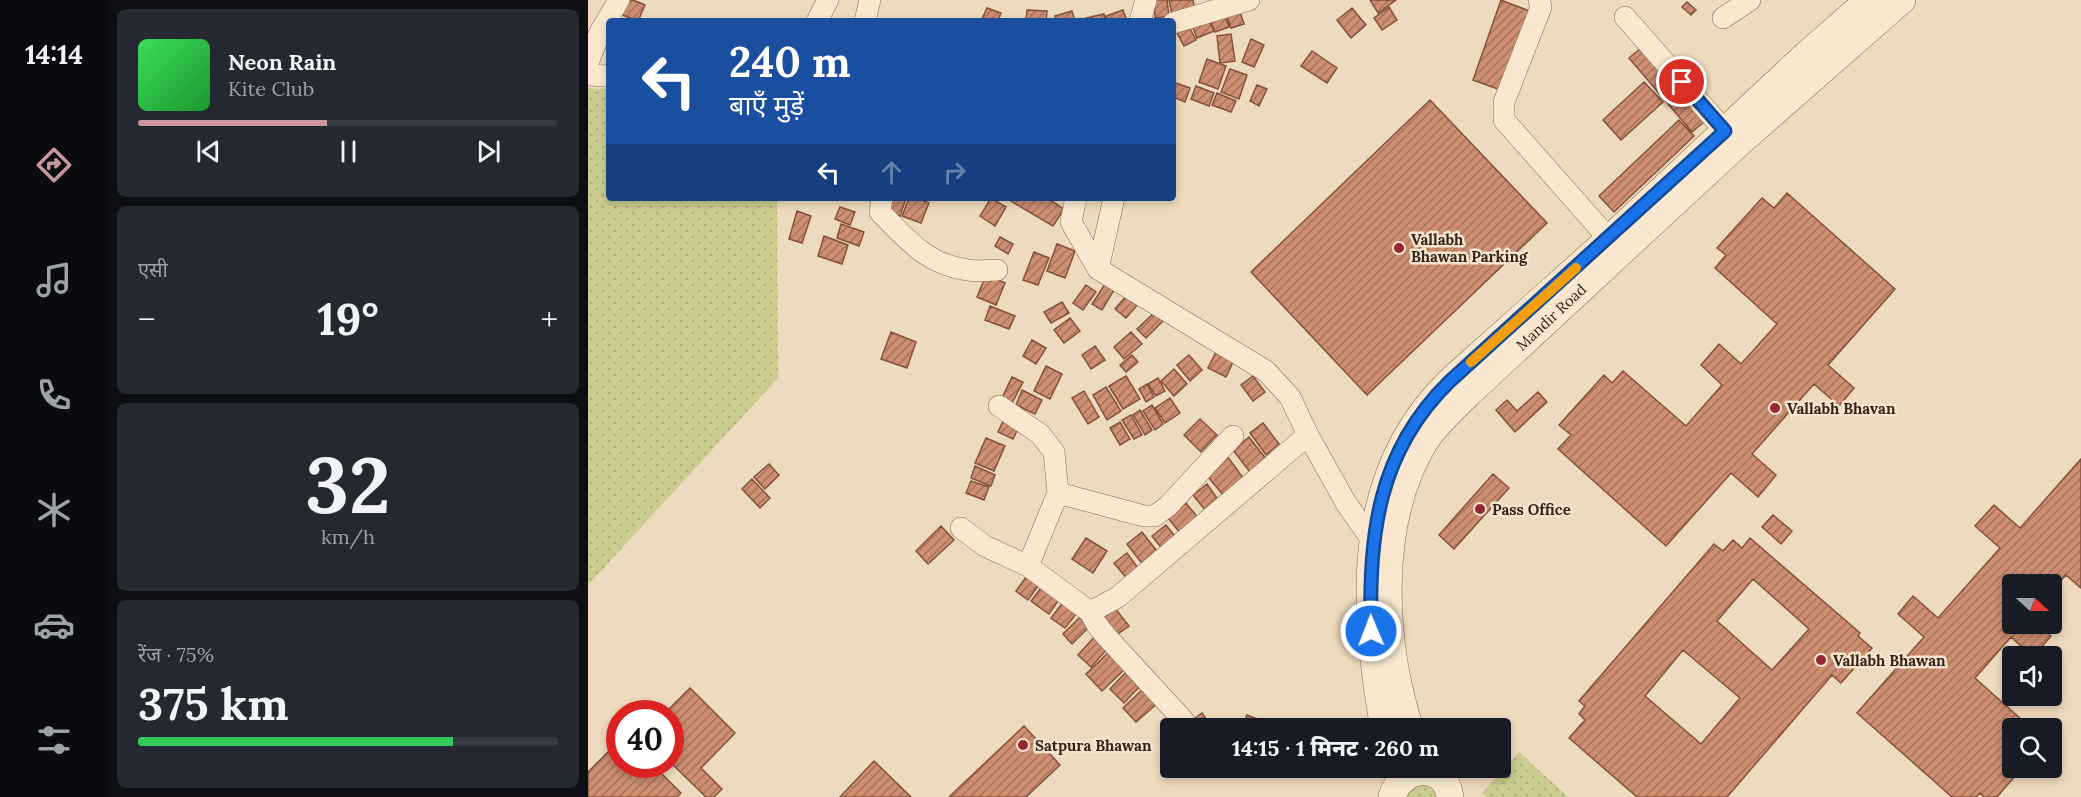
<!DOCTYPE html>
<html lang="hi">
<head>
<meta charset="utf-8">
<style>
	:root { --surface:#171b24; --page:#242831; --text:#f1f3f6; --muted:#9ea1a6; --line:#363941; --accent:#c8969d }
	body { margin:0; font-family:Lora,"Noto Sans Devanagari",serif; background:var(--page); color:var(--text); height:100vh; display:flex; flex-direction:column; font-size:22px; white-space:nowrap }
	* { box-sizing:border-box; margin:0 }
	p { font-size:20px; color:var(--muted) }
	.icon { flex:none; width:33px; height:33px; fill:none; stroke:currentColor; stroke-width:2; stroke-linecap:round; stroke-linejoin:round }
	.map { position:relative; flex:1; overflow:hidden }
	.sheet { display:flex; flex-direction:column; gap:9px; padding:9px; background:#0d0f14; width:480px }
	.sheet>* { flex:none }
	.banner { position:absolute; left:18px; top:18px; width:570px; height:183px; border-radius:6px; box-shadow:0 3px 9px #0003; background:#1a4fa0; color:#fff; overflow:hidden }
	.needle { width:39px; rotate:111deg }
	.buttons { position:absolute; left:1414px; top:574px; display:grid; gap:12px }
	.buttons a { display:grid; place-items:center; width:60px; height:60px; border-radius:6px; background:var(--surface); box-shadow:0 3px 9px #0003; font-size:30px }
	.speed { position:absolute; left:18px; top:700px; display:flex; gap:12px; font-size:30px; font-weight:700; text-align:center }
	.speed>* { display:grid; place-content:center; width:78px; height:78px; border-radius:50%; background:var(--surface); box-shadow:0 3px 9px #0003; line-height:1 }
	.speed .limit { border:9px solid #d22; background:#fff; color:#111 }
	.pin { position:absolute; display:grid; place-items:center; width:51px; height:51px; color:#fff; margin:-26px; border:3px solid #fff; border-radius:50%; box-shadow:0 2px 6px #0007 }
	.me { position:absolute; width:66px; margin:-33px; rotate:359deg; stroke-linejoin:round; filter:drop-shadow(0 0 4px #0008) }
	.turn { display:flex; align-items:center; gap:21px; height:126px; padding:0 24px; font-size:27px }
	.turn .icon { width:78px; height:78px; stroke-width:2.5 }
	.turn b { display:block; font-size:42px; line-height:51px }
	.lanes { display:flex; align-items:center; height:57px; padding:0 24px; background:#0003; justify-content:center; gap:30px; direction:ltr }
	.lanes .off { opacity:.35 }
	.big { font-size:45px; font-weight:800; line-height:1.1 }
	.sheet .card { flex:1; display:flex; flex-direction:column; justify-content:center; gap:9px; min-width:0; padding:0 21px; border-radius:9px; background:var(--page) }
	.sheet .dial { align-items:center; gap:0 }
	.dial b { font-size:78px; line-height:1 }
	.song { display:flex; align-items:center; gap:18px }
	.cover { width:72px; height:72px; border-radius:9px; background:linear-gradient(135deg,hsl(130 70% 55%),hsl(130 70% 35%)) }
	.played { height:6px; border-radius:3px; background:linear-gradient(90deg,var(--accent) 45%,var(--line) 45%) }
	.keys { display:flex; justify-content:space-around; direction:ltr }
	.heat { display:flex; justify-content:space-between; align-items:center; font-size:33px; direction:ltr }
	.charge { height:9px; border-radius:4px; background:linear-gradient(90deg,#34c759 75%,var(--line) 0) }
	.trip { position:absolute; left:572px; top:718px; width:351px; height:60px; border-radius:6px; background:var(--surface); box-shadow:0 3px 9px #0003; font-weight:800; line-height:60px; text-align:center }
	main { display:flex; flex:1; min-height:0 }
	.tabs { display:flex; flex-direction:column; width:108px; justify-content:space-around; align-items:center; background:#090b0e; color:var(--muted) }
	.tabs .icon { width:42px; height:42px }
	.tabs .active { color:var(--accent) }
	.tabs b { font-size:27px; color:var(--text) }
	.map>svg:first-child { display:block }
	.grass { fill:url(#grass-dots) }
	.building { fill:url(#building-hatch); stroke:#85513b; stroke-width:1.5; fill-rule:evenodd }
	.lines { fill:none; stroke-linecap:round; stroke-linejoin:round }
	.minor-casing { stroke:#866a56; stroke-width:22 }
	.tertiary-casing { stroke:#866a56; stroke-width:28 }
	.minor { stroke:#f9e8cf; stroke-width:21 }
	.tertiary { stroke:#f9e8cf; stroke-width:27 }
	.route-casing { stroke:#114b97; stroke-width:15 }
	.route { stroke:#1a73e8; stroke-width:10 }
	.slow { stroke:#f59e0b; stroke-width:10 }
	.poi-dot { fill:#952531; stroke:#f5e5cc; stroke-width:2 }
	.labels { text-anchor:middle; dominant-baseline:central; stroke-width:5; stroke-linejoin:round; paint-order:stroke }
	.poi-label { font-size:15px; font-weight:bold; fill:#34251b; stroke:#f5e5cc; text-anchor:start }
	.street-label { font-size:15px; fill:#34251b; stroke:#f5e5cc }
</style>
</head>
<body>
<main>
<nav class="tabs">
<b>14:14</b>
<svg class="icon active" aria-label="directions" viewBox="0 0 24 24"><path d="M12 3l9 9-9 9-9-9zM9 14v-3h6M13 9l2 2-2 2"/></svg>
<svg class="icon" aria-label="music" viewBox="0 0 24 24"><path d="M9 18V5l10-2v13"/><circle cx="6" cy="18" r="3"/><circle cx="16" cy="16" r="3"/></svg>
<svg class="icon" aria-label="phone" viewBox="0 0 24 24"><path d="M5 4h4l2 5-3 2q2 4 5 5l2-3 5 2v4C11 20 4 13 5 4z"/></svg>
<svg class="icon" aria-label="climate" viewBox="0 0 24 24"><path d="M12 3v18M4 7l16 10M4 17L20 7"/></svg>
<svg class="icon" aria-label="car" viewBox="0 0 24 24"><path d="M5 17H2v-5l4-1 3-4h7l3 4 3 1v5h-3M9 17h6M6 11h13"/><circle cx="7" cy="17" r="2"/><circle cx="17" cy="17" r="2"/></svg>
<svg class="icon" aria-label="filters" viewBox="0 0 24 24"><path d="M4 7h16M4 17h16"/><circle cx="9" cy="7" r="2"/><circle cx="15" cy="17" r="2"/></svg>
</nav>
<section class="sheet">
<div class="card">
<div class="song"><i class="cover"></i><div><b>Neon Rain</b><p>Kite Club</p></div></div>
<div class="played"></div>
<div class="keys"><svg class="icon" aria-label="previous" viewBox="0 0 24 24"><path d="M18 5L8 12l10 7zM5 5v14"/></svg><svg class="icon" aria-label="pause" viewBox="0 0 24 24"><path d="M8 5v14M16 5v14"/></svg><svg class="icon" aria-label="next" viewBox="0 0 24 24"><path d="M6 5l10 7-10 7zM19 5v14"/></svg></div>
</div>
<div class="card"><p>एसी</p>
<div class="heat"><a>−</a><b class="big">19°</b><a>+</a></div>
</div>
<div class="card dial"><b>32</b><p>km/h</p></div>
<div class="card"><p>रेंज · 75%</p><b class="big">375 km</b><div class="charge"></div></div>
</section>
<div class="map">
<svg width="1493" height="797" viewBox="0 0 1493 797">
	<defs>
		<pattern id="grass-dots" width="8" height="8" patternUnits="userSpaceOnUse" patternTransform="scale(1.5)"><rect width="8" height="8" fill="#cbcc90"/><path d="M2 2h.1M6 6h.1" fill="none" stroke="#afaf7c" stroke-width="1.8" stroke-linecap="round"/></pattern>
		<pattern id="building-hatch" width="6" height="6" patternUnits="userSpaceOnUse" patternTransform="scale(1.5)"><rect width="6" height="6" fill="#cd8e71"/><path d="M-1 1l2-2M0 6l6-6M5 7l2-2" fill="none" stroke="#a7745c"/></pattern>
	</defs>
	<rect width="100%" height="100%" fill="#eedabc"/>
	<!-- grass -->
	<path class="grass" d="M0,88L21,89V198H189L190,378L0,585Z
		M931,752L980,797H898L894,793Z
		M834,784L845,789L850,797H818L822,789Z"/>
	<!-- building -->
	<path class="building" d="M34,0H45L57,5L50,21L29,13Z
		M566,0H579L581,16L567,18Z
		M581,0H605L607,11L584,15Z
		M782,0H808L790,13Z
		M913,0L944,12L918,92L885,80Z
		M1099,2L1108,10L1103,15L1094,7Z
		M801,7L809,20L794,30L786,18Z
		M399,8L413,13L410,21H393Z
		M764,8L778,25L763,38L749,20Z
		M651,9L656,24L643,28L638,13Z
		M439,10L459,11L458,21H438Z
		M535,10L539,21H520L518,16Z
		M484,11L487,21H468L467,16Z
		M636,12L641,27L627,32L621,17Z
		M516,14L518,21H498V18Z
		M619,16L626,31L609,38L603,23Z
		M600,25L608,40L596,46L588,31Z
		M643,34L647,61L632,63L629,36Z
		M663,39L676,45L666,67L654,62Z
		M1059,43L1122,117L1104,132L1041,58Z
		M724,51L749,68L739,83L713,66Z
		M619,59L638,66L630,89L611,82Z
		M642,69L659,75L651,99L633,92Z
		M585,82L602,88L597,102L585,97Z
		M1056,82L1075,102L1033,140L1015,120Z
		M669,85L679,89L671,106L662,101Z
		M608,86L626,93L621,106L603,99Z
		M629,93L648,101L643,112L624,105Z
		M842,100L959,223L779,395L663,272Z
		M1091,120L1106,136L1026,212L1011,196Z
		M1199,193L1307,289L1240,365L1266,388L1251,406L1226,384L1164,454L1188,475L1170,497L1143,473L1078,546L970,449L983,435L971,425L1016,375L1024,383L1035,371L1098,426L1134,385L1113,365L1131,344L1153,364L1189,324L1127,268L1138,255L1129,248L1174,198L1186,208Z
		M301,198H318L312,216L296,210Z
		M321,198H328L341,203L333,223L314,216Z
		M403,198L418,207L407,226L392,216Z
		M422,198H459L476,209L465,226L421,200Z
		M252,207L267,212L262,225L247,219Z
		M209,211L223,216L214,243L201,239Z
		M253,224L276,232L271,246L249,238Z
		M236,236L260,245L254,264L230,256Z
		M412,237L425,244L420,254L407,246Z
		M469,244L487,251L477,278L459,271Z
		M446,252L461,258L450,285L435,280Z
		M398,275L417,283L408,305L389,297Z
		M517,284L526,290L514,310L504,304Z
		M498,285L508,292L495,310L485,303Z
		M540,294L551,303L538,318L527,309Z
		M474,302L481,313L463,323L456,312Z
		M402,306L427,316L421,329L397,320Z
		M567,312L576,320L558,338L549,329Z
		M482,318L492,331L476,343L466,330Z
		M303,332L328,342L319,368L293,359Z
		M543,332L554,344L536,359L526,347Z
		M444,340L458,348L448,364L435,356Z
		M507,346L517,360L503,369L494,355Z
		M629,350L647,358L638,377L620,368Z
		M544,355L550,362L538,372L532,365Z
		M601,355L614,370L602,381L589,365Z
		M458,366L474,374L462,399L446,391Z
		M586,369L599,384L586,396L573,381Z
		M538,376L552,399L535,409L521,386Z
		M665,376L677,392L665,401L653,385Z
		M424,377L435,382L424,403L414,398Z
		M570,378L577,391L568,396L560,384Z
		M559,384L566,397L558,402L551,389Z
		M518,387L533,411L519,420L505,395Z
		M434,390L454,400L447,414L428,405Z
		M496,391L511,417L500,424L484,398Z
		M950,392L959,402L927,432L908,410L919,400L929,411Z
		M582,398L592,413L577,423L567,408Z
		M564,405L575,424L567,430L555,411Z
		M552,410L564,430L557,435L545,415Z
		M543,415L554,435L546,439L534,420Z
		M416,419L431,426L425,439L410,432Z
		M612,419L629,435L613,452L596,435Z
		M532,422L542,439L532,445L522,428Z
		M675,423L691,444L678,455L662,433Z
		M661,437L678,459L662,472L645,450Z
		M398,438L417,446L406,471L387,463Z
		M639,456L656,479L635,495L617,473Z
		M1493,459V588L1478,575L1464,590V585H1425V624H1450L1463,636L1445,657L1423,637L1387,678L1444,729H1425V768H1434L1409,797H1396L1392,793L1388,797H1364L1269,713L1336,637L1310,614L1325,596L1350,618L1412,548L1387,526L1406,505L1432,528Z
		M181,464L191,475L177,489L166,477Z
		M387,466L407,475L403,486L383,478Z
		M905,474L921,488L866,549L851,535Z
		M164,479L182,498L172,508L154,489Z
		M383,481L401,487L396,500L378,493Z
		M619,484L631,501L618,511L605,495Z
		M598,503L611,519L593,534L580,518Z
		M1185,515L1204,531L1193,544L1174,527Z
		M578,525L590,540L576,551L564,536Z
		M353,526L366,540L340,564L328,551Z
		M554,532L571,554L556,566L539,544Z
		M498,538L519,551L505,573L484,559Z
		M1162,538L1272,633L1270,636L1284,648L1253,683L1244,675L1139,797H1049L981,738L997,720L991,714L997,706L991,701L1126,544L1135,551L1145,540L1154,548ZM1165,579L1221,629L1184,670L1129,621ZM1095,650L1152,698L1113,744L1057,696Z
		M539,553L553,572L541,581L526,563Z
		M441,573L453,582L440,600L428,591Z
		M458,581L475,594L461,614L443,601Z
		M478,598L492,609L477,628L463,618Z
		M526,607L541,626L524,638L510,619Z
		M492,617L501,627L484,644L475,634Z
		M509,634L522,646L503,667L490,655Z
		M523,650L539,667L514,691L498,674Z
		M541,669L555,683L536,703L522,689Z
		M557,687L571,702L548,722L535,708Z
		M102,688L147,733L113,768L134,789L126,797H118L82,762V714H76Z
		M614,713L625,729H601L598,725Z
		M659,715L677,722L674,729H653Z
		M588,717L597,729H582V733L576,726Z
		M436,726L472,765L438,797H361Z
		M30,742L32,765H65L93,793L89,797H0V772Z
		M286,761L323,797H252Z"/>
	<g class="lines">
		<!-- minor casing -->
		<g class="minor-casing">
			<path id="minor" d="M951,0L953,7L916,102V120L1021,239
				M1037,17L1137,131
				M1135,18L1162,0
				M229,21L240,0
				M277,21L282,0
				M552,21L558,0
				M585,23L661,0
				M0,63L12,32L31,0
				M0,75L21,76
				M294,198L292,212C319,240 340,265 380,270C389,272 400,270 409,270
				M488,198L483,222L510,269L678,371L702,397L720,435L758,503L785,542
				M510,269L526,198
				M411,406L452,434L466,452L470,493
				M373,528L397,546L440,566L502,612L530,597L720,435
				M440,566L470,493L556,516H567L580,506L645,436
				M502,612L509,625L518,636L596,721"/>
		</g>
		<!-- tertiary casing -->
		<g class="tertiary-casing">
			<path id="tertiary" d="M796,729C775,607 765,477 861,382L1021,239L1219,54L1281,0
				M822,729C794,641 787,523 837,441C849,423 865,409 880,394L1151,143L1314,0
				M804,797C813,765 858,762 862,797"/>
		</g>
		<!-- minor -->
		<use href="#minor" class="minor"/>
		<!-- tertiary -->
		<use href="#tertiary" class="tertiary"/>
	</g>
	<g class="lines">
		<!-- route casing -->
		<g class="route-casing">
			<path id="route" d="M783,631C781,535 789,453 861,382L1137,131L1094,82"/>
		</g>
		<!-- route -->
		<use href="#route" class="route"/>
		<!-- slow -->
		<path class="slow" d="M883,362L988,268"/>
	</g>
	<!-- markers -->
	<g class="poi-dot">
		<circle cx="811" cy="248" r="6"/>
		<circle cx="1187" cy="408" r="6"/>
		<circle cx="892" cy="509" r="6"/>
		<circle cx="1233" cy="660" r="6"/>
		<circle cx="435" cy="745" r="6"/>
	</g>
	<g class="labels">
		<!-- poi labels -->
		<g class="poi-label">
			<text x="823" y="239">Vallabh<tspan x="823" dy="17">Bhawan Parking</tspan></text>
			<text x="1199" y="408">Vallabh Bhavan</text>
			<text x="904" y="509">Pass Office</text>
			<text x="1245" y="660">Vallabh Bhawan</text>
			<text x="447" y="745">Satpura Bhawan</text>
		</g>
		<!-- street labels -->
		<g class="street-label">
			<text transform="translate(963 317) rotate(-43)">Mandir Road</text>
		</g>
	</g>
</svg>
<div class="buttons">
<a><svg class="needle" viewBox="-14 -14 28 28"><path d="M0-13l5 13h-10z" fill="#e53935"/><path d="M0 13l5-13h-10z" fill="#9ea1a6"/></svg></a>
<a><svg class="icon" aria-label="sound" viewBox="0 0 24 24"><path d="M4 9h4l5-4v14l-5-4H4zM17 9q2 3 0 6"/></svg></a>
<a><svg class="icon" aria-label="search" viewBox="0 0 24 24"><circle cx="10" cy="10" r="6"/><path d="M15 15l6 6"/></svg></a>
</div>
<div class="speed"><div class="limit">40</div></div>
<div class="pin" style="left:1094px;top:82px;background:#d93025"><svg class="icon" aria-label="arrive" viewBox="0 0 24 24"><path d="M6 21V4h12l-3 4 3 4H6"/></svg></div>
<svg class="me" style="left:783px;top:631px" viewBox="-20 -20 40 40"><circle r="17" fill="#1a73e8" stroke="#fff" stroke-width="3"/><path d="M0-11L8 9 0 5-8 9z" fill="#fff"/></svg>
<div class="trip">14:15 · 1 मिनट · 260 m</div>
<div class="banner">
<div class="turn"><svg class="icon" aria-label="left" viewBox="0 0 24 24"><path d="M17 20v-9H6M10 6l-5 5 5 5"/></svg><div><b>240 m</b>बाएँ मुड़ें</div></div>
<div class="lanes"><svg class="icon" aria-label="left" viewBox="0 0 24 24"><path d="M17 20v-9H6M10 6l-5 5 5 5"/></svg><svg class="icon off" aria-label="ahead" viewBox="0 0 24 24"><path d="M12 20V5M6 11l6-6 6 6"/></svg><svg class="icon off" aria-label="right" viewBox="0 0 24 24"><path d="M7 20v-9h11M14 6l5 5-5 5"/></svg></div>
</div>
</div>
</main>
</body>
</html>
